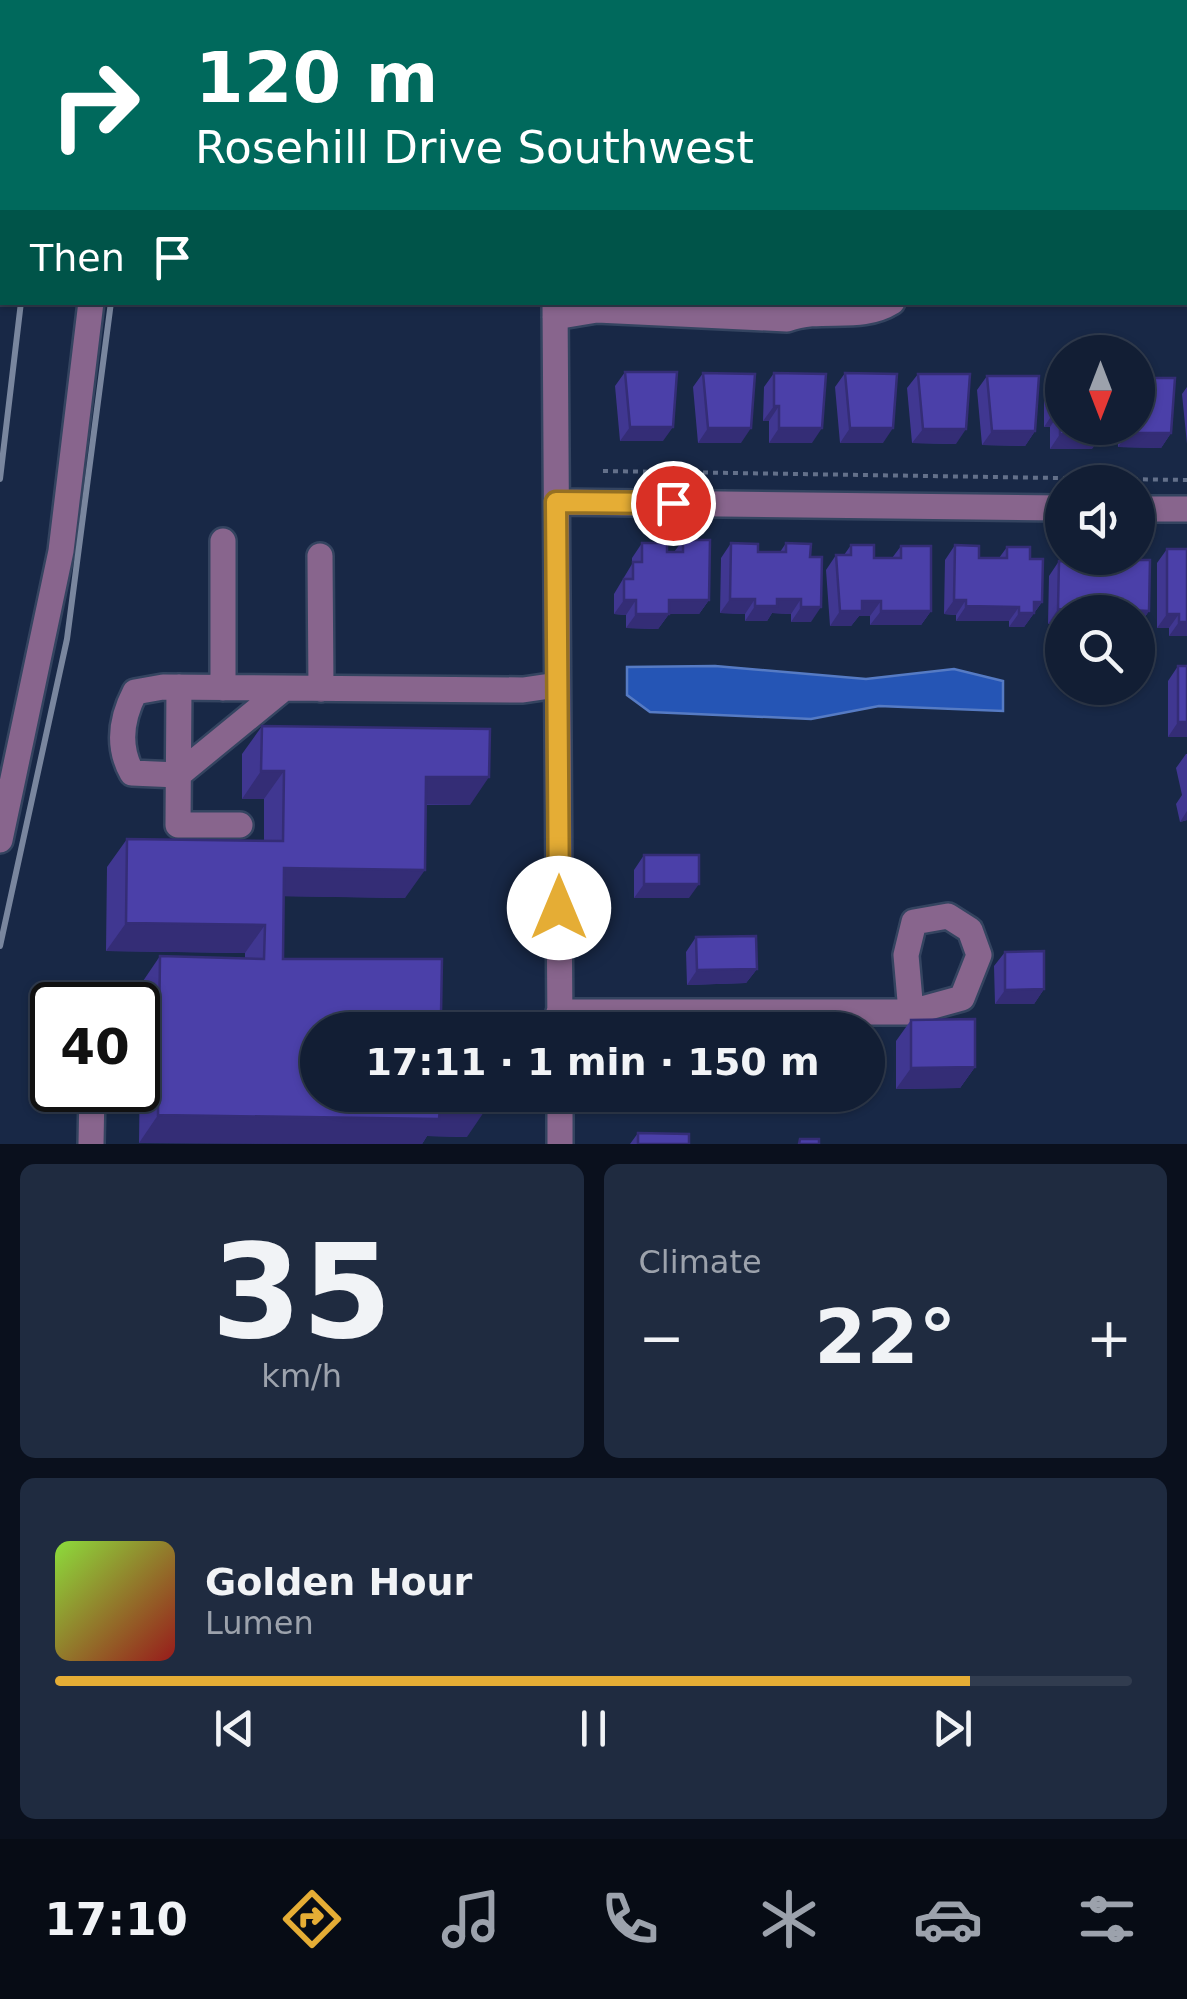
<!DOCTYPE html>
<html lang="en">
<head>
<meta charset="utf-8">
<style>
	:root { --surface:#121e34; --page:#1f2b40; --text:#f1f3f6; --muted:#9ca2ac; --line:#313c4f; --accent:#e5ad35 }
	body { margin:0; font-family:"DejaVu Sans",sans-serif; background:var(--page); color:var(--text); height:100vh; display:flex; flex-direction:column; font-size:38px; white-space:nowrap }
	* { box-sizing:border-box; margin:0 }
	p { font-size:32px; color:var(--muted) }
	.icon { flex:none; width:55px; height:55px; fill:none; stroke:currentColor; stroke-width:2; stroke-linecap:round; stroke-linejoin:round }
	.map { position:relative; height:1144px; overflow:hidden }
	.panel { display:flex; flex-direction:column; gap:20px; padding:20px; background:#0a101d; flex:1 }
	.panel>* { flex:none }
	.hud { position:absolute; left:0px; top:0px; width:1188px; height:305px; box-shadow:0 2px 8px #0004,0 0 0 2px var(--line); background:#00695c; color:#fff; overflow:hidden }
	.needle { width:65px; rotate:180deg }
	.fabs { position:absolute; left:1045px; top:335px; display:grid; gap:20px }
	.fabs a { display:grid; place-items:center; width:110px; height:110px; border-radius:50%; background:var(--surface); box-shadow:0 2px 8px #0004,0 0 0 2px var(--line); font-size:50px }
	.speed { position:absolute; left:30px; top:982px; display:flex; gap:20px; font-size:50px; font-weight:700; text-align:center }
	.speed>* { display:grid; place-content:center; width:130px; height:130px; border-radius:50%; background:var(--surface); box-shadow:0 2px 8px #0004,0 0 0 2px var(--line); line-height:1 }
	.speed .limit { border:5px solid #111; border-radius:15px; background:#fff; color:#111 }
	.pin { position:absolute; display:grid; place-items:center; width:85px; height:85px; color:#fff; margin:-42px; border:5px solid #fff; border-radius:50%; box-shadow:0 2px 10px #0007 }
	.me { position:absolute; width:110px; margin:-55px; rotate:0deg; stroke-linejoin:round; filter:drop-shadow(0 0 8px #0008) }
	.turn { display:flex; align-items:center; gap:35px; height:210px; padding:0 30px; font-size:45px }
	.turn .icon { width:130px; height:130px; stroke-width:2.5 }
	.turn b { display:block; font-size:70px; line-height:85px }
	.then { display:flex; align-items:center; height:95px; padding:0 30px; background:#0003; gap:20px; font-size:38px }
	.big { font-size:75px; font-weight:700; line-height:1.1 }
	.panel .card { flex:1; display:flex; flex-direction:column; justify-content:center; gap:15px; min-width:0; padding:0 35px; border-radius:15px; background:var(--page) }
	.panel .dial { align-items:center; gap:0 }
	.dial b { font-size:130px; line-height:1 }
	.song { display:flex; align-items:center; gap:30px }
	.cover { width:120px; height:120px; border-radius:15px; background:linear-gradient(135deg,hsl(90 70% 55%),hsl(0 70% 35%)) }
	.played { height:10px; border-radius:5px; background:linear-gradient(90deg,var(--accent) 85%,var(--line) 85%) }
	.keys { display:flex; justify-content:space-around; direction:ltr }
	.heat { display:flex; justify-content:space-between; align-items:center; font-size:55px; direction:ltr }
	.panel .tiles { flex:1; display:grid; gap:20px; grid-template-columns:1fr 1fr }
	.card:last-child { grid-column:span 2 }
	.trip { position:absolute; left:300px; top:1012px; width:585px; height:100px; border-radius:50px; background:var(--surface); box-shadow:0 2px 8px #0004,0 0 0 2px var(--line); font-weight:700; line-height:100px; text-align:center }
	.dock { display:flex; height:160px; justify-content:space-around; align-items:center; background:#070c15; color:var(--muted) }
	.dock .icon { width:70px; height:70px }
	.dock .current { color:var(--accent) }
	.dock b { font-size:45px; color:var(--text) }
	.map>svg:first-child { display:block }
	.water { fill:#2555b5; stroke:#567bc4; stroke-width:2.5 }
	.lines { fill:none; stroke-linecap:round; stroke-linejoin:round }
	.minor-casing { stroke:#344460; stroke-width:30 }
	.path { stroke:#63708a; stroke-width:4; stroke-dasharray:5 5; stroke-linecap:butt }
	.minor { stroke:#88658d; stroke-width:25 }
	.rail { stroke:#79869e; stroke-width:6 }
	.wall { fill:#403791 }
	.shaded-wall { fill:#342d76 }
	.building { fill:#4b40a9; stroke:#342d76; stroke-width:2.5 }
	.route-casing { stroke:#957022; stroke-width:25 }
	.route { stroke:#e5ad35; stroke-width:18 }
</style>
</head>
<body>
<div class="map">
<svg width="1187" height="1144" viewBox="0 0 1187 1144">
	<rect width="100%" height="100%" fill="#182846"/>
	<!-- water -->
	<path class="water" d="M715,666L866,679L954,669L1003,681V711L879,706L811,719L650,712L627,695V667Z"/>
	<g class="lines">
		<!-- minor casing -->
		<g class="minor-casing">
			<path id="minor" d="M101,0V2
				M554,0V2
				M555,302L560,1030
				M555,317L597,310L787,319C823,306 860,322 892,302
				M557,502L1062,508
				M1138,509H1187
				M223,541V688
				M320,556L321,689
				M179,687L178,825H240
				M283,689L178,775L132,773C117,746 121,719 135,692L163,687L523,690L557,685
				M0,840L61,551L91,302
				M559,1012H911L962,998L979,955L970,930L948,916L914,922L906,955L911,1012
				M560,1095V1144
				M91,1144L92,1090"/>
		</g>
		<!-- path -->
		<path class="path" d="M603,471L1187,480"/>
		<!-- minor -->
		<use href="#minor" class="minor"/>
		<!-- rail -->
		<path class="rail" d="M117,0V2
			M37,2V0
			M0,479L21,302
			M0,946L67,639L111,302"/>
	</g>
	<!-- wall -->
	<path class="wall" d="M625,372L663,441H620L615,386Z
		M703,373L741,443H698L693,387Z
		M774,373L812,443H769V421H763L764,387Z
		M845,373L883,443H840L835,387Z
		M918,374L956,444L912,443L907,388Z
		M987,376L1035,431L1025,446L982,445L977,390Z
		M1055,379L1092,449H1050V427H1044V394Z
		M1187,387V444L1182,394Z
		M1118,428H1138L1171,433L1161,448L1118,447Z
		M683,540L709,600L699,614H669L658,629L626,628V615L614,614V594L632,564V558L642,543L667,552H674Z
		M731,543L758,552H780L786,543L811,622H791V614L772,613L767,621H745V614L720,613L721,558Z
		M851,545L874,558H892L901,546L931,611L921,625H870V616H859L851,626H830L826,570L836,555H844Z
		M955,545L979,558H999L1007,547L1030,559L1042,602L1024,627H1009V621H956V615L944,614L945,560Z
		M1167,549L1187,636H1169V628H1157V563Z
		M1069,558H1105L1106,559L1107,558H1137L1149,611L1139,625L1138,612H1062L1048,624L1049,576L1059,561H1066Z
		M1178,666L1187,737H1168V681Z
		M262,726L470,805H426L405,898L284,896L283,959L441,1014L467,1137L427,1136L422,1144L139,1143L141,984L160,956L245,958V953L106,951L107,867L127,839L264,841V799H242V754Z
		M1186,754H1187V820L1180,822L1176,804L1182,795L1176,768Z
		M644,855L689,898H634V870Z
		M696,937L757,969L746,983L687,985L686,952Z
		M1005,952L1044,989L1034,1004H995L994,966Z
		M911,1020L975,1067L960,1088L896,1089V1041Z
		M702,1095H747L737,1113L702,1112Z
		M638,1133L689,1144H630Z"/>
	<!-- shaded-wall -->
	<path class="shaded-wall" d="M774,406H779L769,421H763Z
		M1054,412H1060L1050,427H1044Z
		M630,427H673L663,441H620Z
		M708,428H751L741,443H698Z
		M779,428H822L812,443H769Z
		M850,428H893L883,443H840Z
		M923,429H966L956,444L912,443Z
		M992,431H1035L1025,446L982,445Z
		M1128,433H1171L1161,448L1118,447Z
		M1060,434L1103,435L1092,449H1050Z
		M730,599H755L745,614L720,613Z
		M777,599H801L791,614L772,613L767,621H745L755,606Z
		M624,600H636L626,615L614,614Z
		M669,600H709L699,614H658Z
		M954,600H966L956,615L944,614Z
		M862,601H881L870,616H859L851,626H830L840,611Z
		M1103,601L1128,602L1120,612H1062V624H1048L1058,609Z
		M1034,602H1042L1024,627H1009L1019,613Z
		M966,606L1019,607L1009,621H956Z
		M801,607H821L811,622H791Z
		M1127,610L1149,611L1139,625H1138V612H1126Z
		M881,611H931L921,625H870Z
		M636,614H669L658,629L626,628Z
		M1167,614H1179L1169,628H1157Z
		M1179,622H1187V636H1169Z
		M1178,722H1187V737H1168Z
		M261,771H284L264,799H242Z
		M426,777H489L470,805L406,804Z
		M1187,811V820L1180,822Z
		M284,868L425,870L405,898L264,896Z
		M644,884H699L689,898H634Z
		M126,923L265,925L245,953L106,951Z
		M757,969L746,983L687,985L697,970Z
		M1044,989L1034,1004H995L1005,990Z
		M975,1067L960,1088L896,1089L911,1068Z
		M712,1098H747L737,1113L702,1112Z
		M440,1108L486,1109L467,1137L427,1136L422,1144L139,1143L158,1115Z"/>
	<!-- building -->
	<path class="building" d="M625,372H677L673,427H630Z
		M703,373L755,374L751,428H708Z
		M774,373L826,374L822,428H779V406H774Z
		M845,373L897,374L893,428H850Z
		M918,374H970L966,429H923Z
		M987,376H1039L1035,431H992Z
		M1138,378H1175L1171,433H1128V428H1138Z
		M1055,379H1062V428H1103V435L1060,434V412H1054Z
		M683,540H710L709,600H669V614H636V600H624V579H633V562H642V543H667V552H683Z
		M731,543L758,544V552H786V543L811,544L810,557H822L821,607H801V599H777V606H755V599H730Z
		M851,545H874V558H901V546H931V611H881V601H862V611H840L836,555H851Z
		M955,545L979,546V558H1007V547H1030V559H1043L1042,602H1034V613H1019V607L966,606V600H954Z
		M1167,549H1187V622H1179V614H1167Z
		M1075,558H1105V559L1113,560V558H1137V560H1150L1149,611L1127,610L1128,602L1103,601V610L1058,609L1059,561L1075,562Z
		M1178,666H1187V722H1178Z
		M262,726L490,729L489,777H426L425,870L284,868L283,959H442L441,1014L488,1015V1030H318V1095H487L486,1109L440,1108L439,1119L158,1115L160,956L264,959L265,925L126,923L127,839L283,841L284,771H261Z
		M644,855H699V884H644Z
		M756,936L757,969L697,970L696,937Z
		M1044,951V989L1005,990V952Z
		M975,1019V1067L911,1068V1020Z
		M712,1095H747V1098H712Z
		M638,1133L689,1134V1144H638Z
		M800,1139H819V1144H799Z"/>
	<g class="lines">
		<!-- route casing -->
		<g class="route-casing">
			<path id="route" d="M559,908L556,502L673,503"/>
		</g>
		<!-- route -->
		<use href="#route" class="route"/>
	</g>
</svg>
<div class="fabs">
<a><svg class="needle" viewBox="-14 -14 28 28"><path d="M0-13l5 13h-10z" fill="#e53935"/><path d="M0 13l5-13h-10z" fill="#9ca2ac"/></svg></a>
<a><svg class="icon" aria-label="sound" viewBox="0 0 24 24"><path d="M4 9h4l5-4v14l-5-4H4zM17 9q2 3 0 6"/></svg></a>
<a><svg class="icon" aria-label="search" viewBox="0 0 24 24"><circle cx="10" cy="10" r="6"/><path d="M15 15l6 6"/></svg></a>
</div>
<div class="speed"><div class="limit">40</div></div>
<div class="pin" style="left:673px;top:503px;background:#d93025"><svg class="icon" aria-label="arrive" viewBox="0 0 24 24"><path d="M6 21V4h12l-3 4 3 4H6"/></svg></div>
<svg class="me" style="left:559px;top:908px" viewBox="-20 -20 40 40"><circle r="19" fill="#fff"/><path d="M0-13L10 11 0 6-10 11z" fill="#e5ad35"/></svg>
<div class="trip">17:11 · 1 min · 150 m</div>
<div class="hud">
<div class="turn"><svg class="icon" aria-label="right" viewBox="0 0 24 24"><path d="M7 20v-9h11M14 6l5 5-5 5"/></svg><div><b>120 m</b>Rosehill Drive Southwest</div></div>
<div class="then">Then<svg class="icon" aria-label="arrive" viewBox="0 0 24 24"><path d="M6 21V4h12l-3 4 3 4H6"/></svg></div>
</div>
</div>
<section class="panel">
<div class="tiles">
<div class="card dial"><b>35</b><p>km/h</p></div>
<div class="card"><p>Climate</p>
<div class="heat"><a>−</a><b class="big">22°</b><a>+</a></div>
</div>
<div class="card">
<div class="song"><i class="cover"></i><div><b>Golden Hour</b><p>Lumen</p></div></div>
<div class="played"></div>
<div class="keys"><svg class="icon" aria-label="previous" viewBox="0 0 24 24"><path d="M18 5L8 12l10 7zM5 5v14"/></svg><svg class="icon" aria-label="pause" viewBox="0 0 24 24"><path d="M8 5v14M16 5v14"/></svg><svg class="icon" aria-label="next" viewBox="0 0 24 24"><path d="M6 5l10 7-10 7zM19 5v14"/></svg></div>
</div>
</div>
</section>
<nav class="dock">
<b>17:10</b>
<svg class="icon current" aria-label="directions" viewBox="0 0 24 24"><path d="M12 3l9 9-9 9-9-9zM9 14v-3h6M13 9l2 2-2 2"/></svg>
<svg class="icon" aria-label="music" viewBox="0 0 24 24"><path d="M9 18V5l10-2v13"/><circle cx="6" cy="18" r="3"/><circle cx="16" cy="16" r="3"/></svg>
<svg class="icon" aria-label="phone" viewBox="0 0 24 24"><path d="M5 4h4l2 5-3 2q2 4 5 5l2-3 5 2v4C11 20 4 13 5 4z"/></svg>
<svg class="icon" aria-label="climate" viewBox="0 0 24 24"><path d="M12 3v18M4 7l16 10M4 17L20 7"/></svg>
<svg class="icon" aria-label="car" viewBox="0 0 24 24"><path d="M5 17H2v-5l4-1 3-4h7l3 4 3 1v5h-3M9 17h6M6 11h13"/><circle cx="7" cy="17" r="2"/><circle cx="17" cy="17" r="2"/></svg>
<svg class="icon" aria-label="filters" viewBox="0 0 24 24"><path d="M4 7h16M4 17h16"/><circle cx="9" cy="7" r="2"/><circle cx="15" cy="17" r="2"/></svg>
</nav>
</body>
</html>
